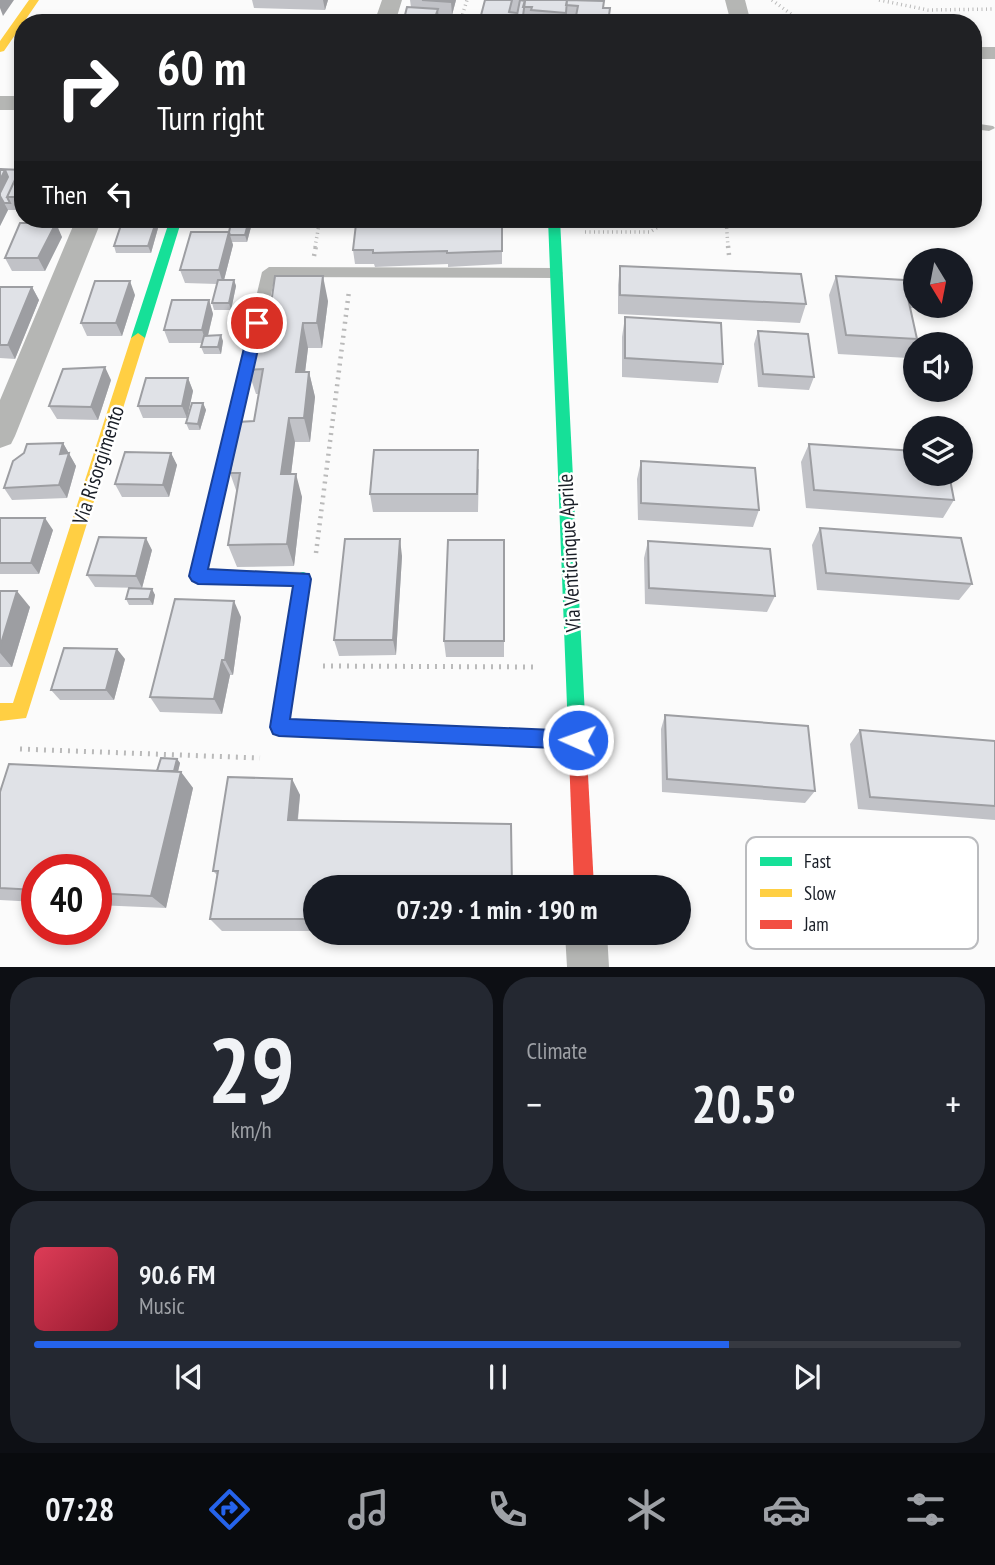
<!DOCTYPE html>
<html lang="en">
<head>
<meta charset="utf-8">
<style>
	:root { --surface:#171b24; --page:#242831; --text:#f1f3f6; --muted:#9ea1a6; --line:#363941; --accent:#2563eb }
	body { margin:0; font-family:"PT Sans Narrow",sans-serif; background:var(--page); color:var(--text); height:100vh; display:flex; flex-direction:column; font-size:26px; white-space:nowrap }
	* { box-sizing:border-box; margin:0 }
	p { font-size:23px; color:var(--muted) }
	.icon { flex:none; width:38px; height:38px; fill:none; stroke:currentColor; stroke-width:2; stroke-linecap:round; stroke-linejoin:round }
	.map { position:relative; height:967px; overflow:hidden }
	.panel { display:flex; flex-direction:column; gap:10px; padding:10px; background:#0d0f14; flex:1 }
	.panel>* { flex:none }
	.hud { position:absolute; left:14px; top:14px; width:968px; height:214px; border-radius:28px; box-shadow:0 4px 10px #0003; background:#202124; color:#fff; overflow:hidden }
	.needle { width:46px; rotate:170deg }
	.fabs { position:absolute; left:903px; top:248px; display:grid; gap:14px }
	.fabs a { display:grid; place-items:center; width:70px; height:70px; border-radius:50%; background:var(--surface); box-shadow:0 4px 10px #0003; font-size:35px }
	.speed { position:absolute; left:21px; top:854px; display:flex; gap:14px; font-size:35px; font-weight:700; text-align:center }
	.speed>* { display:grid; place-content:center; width:91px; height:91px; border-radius:50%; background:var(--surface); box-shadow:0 4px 10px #0003; line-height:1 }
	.speed .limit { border:10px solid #d22; background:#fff; color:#111 }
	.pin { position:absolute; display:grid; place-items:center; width:60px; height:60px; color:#fff; margin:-30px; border:4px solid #fff; border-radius:50%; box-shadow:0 2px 7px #0007 }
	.me { position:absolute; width:77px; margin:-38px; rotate:272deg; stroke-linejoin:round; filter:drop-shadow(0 0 5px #0008) }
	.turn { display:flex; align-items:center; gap:24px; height:147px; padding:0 28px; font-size:32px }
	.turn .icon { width:91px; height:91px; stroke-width:2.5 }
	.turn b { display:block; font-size:49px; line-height:60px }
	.then { display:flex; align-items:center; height:66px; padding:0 28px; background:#0003; gap:14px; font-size:26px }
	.big { font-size:52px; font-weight:800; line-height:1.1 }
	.panel .tile { flex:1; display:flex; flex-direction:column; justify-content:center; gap:10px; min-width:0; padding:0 24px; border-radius:28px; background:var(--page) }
	.panel .dial { align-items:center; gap:0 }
	.dial b { font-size:91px; line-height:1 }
	.song { display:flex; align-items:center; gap:21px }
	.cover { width:84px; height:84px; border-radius:10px; background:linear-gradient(135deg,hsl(350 70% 55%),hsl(350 70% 35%)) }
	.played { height:7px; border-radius:4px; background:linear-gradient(90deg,var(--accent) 75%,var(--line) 75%) }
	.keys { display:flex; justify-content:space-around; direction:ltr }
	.heat { display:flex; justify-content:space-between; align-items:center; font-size:38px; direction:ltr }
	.panel .tiles { flex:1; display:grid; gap:10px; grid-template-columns:1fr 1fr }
	.tile:last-child { grid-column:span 2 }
	.trip { position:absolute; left:303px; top:875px; width:388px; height:70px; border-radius:35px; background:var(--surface); box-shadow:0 4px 10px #0003; font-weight:800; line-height:70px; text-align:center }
	.tab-bar { display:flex; height:112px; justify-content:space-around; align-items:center; background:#090b0e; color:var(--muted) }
	.tab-bar .icon { width:49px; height:49px }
	.tab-bar .current { color:var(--accent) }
	.tab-bar b { font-size:32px; color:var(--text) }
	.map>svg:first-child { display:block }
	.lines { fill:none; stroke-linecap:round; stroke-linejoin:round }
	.path-far2 { stroke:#bababa; stroke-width:3.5; stroke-dasharray:1 3.5; stroke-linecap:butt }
	.path-far1 { stroke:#bababa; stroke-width:4.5; stroke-dasharray:2 5; stroke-linecap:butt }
	.path { stroke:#bababa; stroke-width:5; stroke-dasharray:2 6; stroke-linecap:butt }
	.lane { fill:#b5b6b4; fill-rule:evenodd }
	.street { fill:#b5b6b4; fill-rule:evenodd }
	.fast { fill:#16e098; fill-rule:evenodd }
	.slow { fill:#ffcf43; fill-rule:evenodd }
	.jam { fill:#f24e42; fill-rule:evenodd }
	.wall { fill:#c1c2c7 }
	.shaded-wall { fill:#9d9ea2 }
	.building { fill:#e0e2e7; stroke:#9d9ea2; stroke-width:2 }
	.route { fill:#2563eb; stroke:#184099; stroke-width:2 }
	.labels { text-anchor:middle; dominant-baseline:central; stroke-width:5; stroke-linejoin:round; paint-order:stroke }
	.street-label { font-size:21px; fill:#181d26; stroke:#fff }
	.key { fill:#fff; stroke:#babbbe; stroke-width:2 }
	.key-label { font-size:19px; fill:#181d26 }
</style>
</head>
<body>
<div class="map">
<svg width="995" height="967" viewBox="0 0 995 967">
	<rect width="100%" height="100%" fill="#fbfbfb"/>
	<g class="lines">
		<!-- path-far2 -->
		<path class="path-far2" d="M772,0L803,23
			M879,0L928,10L995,9
			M460,23L467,0
			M726,219L728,247
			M585,232H650L671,219
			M315,247L320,219"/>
		<!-- path-far1 -->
		<path class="path-far1" d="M728,246L729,255
			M314,256L316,246
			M316,553L349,291"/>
		<!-- path -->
		<path class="path" d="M323,666L538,667
			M20,749L260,758"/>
		<!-- lane -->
		<path class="lane" d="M973,123L993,126L995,128L989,131L973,129Z
			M269,267L556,268L563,273L556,278L275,277L208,569L303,572L309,574L311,579L309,584L303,586L198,583L192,581L190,576L262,272Z"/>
		<!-- street -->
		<path class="street" d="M382,0H402L395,23H374Z
			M725,0H745L751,23H731Z
			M973,47H995V59H973Z
			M0,96H23V110H0Z
			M76,219H102L15,436L11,444L0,448V400Z
			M565,933H607L609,967H567Z"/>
		<!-- fast -->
		<path class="fast" d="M170,219H182L145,338L138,343L131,338Z
			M548,219H560L587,756L585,762L578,765L571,762L568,749L279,736L272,733L270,727L295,579L297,574L303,572L309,574L311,579L290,719L568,731Z"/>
		<!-- slow -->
		<path class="slow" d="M29,0H39L4,51L0,52V41Z
			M138,333L145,338L28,712L26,718L0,721V703H13L131,338Z"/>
		<!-- jam -->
		<path class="jam" d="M578,747L585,750L587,756L594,887H574L569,756L571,750Z"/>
	</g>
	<!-- wall -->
	<path class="wall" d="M252,0H328L325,10L254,8Z
		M410,0H456L452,15L438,14L439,23L405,18V15L411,7Z
		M485,0H520L603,8L608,23H530V20H523V22H517Z
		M0,169L22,170L23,171V210H8L0,226Z
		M203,219H238L251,227L247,242H232L233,245L224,280H234L236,286L231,310H214L212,303L217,284L185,283L180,270L229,232L231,223H204Z
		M160,221L151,253H116L114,246Z
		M39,222L62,237L45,271H12L5,258Z
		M416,224H502V264L448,267V264L375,267L374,264H355L353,250Z
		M620,266L806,304L800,323L618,314V285Z
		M836,276L909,300L911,294L915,295V306H920L919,308H910L917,339L908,358L838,354L829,295Z
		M0,287H32L39,300L15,359L0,358Z
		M135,295L122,336H87L81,323Z
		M209,300L213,314L208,336L223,341L221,354H204L201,347L202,343H169L164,330Z
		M328,301L322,348H308L305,372H309L315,397L310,442H295L291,474L302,497L294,566L237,567L228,545L237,493L230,473L254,421L259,394H256L248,370L268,325Z
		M625,317L723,364L718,383L622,377V337Z
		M758,331L814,377L809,390L758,387L754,344Z
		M188,378L193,391L187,418H143L138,406Z
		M111,380L98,420L57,419L49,406Z
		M203,403L206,410L200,430H189L186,423Z
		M63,443L76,466L67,498L12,500L4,488Z
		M809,444L954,500L943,518L806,508L801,462Z
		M171,453L177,465L169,497H122L115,484Z
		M641,461L759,510L753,527L638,520L637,479Z
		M479,469L478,512H373L370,494Z
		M0,518L53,530L39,574H0Z
		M820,528L972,584L959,600L817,590L812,545Z
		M504,540V657H446L444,641Z
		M648,541L775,596L767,612L645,604L644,558Z
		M152,550L142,588L95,587L87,575Z
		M402,556L396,655L339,656L334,640Z
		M152,589L155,595L153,605H129L126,599Z
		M0,591L30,607L12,667H0Z
		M241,617L233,675H230L222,714L160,712L150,697Z
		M125,659L114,700H60L51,690Z
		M665,715L815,791L805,803L662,792L661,729Z
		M860,730L995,741V820L858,809L850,744Z
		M177,759L180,763L178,772H181L193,788L166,908L96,905V870H37V902L0,900V792L157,771Z
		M292,779L300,795L298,820L315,887V931H222L210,919L217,875L213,871Z"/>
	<!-- shaded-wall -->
	<path class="shaded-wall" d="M0,0H14L3,16L0,8Z
		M323,0H328L325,10Z
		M452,0H456L452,15L451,2Z
		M438,9L439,23H433Z
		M5,170L11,184L3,201L8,210L0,226V180Z
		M157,219H159L160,221L151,253L148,246Z
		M249,220L251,227L247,242L245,235Z
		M56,223L62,237L45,271L38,258Z
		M229,232L233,245L223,284L219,270Z
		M323,276L328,301L322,348L317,323Z
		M234,280L236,286L231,310L229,303Z
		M130,281L135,295L122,336L116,323Z
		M32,287L39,300L15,359L8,345Z
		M209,300L213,314L206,343L202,330Z
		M303,323L308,348L302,397L296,372Z
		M221,335L223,341L221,354L218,347Z
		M105,367L111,380L98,420L91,407Z
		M309,372L315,397L310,442L304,418Z
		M188,378L193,391L187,418L182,406Z
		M203,403L206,410L200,430L198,424Z
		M289,418L295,442L288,498L281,474Z
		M63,443L76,466L67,498L59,485L60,454Z
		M171,453L177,465L169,497L163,485Z
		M296,474L302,497L294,566L287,544Z
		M45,518L53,530L39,574L31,563Z
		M146,538L152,550L142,588L136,576Z
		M400,539L402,556L396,655L393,640Z
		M152,589L155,595L153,605L149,599Z
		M17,591L30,607L12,667L0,653V647Z
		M234,601L241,617L233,675L225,660Z
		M117,649L125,659L114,700L106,690Z
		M222,660L230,675L222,714L214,699Z
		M177,759L180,763L175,784L172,780Z
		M181,772L193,788L166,908L151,896Z
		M292,779L300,795L296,835L288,820Z"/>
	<!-- building -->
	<path class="building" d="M422,0H452L451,2Z
		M485,0H512L509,12L517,13L514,23H479Z
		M520,0L525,1L523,16L517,15Z
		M525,0H567L566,13L531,10L532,7H523Z
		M567,0L604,1L603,8H610L608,23H570L571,16H576L578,6L566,5Z
		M407,7L438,9L433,23H402L403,19L408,15H405Z
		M0,169L22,170L19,171L7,197L10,203H4L0,196V193L8,177L5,170Z
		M0,170H5L0,180Z
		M19,171H23V197H7Z
		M123,219H157L148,246H114Z
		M232,219L249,220L245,235H230L229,232Z
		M371,221H416V224L489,221V224H502V251L447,253V251L373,253V250H353L356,224H371Z
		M20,223H56L38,258H5Z
		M191,232H229L219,270H180Z
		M620,266L801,274L806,304L620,295Z
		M275,276H323L317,323H303L296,372H309L304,418H289L281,474H296L287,544L228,545L240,473H230L238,422L254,421L263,369L248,370L256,325H268Z
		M836,276L904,280L917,339L846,335Z
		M218,280H234L229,303H212Z
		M95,281H130L116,323H81Z
		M0,287H32L8,345H0Z
		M911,294L915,295V301H912Z
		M172,300H209L202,330H164Z
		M625,317L721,323L723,364L625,358Z
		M758,331L808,334L814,377L763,374Z
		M221,335L218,347H201L204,336Z
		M105,367L91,407L49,406L63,369Z
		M146,378H188L182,406H138Z
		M192,403H203L198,424L186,423Z
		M63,443L60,454L69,453L59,485L4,488L13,461L24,453L27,444Z
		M809,444L915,451V474H949L954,500L814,490Z
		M374,450H478L477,494H370Z
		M125,452L171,453L163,485L115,484Z
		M641,461L755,468L759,510L641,503Z
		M0,518H45L31,563H0Z
		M820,528L961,538L972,584L826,573Z
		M99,537L146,538L136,576L87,575Z
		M345,539H400L393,640H334Z
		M448,540H504V641H444Z
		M648,541L770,549L775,596L649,588Z
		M129,588L152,589L149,599H126Z
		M0,591H17L0,647Z
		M175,599L234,601L225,660H222L214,699L150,697Z
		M64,648L117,649L106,690H51Z
		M665,715L808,726L815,791L667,779Z
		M860,730L995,741V806L870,797Z
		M161,758L177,759L174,771H157Z
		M9,764L181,772L151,896L96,893V870H37V890L0,888V792Z
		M228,777L292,779L288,820L511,824L512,887H315V919H210L218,871H213Z"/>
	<!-- route -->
	<path class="route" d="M257,318L264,323L208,569L309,574L311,579L290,719L578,731L584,734L587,740L584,747L578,749L279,736L273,734L270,727L293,586L198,584L192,581L189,576L250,323Z"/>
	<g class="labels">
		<!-- street labels -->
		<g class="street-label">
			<text transform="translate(98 465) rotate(-72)">Via Risorgimento</text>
			<text transform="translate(569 553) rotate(-93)">Via Venticinque Aprile</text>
		</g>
	</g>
	<!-- legend -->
	<rect x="746" y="837" width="232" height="112" rx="10" class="key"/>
	<rect x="760" y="857" width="32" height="9" fill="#16e098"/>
	<rect x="760" y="889" width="32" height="8" fill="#ffcf43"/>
	<rect x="760" y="920" width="32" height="9" fill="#f24e42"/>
	<g class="key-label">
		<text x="804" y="868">Fast</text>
		<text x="804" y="900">Slow</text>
		<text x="804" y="931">Jam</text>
	</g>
</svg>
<div class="fabs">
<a><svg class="needle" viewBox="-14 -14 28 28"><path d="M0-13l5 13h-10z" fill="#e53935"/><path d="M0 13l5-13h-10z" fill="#9ea1a6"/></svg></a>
<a><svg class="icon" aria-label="sound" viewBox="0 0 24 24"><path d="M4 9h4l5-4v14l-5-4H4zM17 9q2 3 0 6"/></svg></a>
<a><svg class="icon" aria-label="layers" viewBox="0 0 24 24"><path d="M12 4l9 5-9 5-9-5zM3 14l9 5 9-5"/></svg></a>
</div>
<div class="speed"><div class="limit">40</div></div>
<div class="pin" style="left:257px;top:323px;background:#d93025"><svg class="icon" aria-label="arrive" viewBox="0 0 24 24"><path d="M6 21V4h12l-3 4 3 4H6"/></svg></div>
<svg class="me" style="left:578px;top:740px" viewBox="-20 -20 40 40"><circle r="17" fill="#2563eb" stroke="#fff" stroke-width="3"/><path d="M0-11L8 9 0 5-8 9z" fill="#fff"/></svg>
<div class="trip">07:29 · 1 min · 190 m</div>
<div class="hud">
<div class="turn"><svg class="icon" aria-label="right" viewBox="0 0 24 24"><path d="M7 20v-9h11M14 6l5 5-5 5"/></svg><div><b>60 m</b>Turn right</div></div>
<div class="then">Then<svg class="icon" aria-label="left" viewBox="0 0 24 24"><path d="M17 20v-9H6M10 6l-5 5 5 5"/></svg></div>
</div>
</div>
<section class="panel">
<div class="tiles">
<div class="tile dial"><b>29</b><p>km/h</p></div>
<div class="tile"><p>Climate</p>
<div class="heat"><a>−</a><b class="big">20.5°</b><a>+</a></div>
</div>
<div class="tile">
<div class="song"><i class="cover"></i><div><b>90.6 FM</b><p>Music</p></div></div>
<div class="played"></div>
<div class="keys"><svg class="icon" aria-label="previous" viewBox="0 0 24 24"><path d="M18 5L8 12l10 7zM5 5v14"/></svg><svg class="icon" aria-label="pause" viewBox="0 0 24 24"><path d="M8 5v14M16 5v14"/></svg><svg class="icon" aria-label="next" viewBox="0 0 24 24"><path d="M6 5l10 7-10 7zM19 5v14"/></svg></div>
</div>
</div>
</section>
<nav class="tab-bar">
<b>07:28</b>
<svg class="icon current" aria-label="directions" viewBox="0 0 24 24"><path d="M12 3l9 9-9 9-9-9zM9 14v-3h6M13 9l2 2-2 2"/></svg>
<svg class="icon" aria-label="music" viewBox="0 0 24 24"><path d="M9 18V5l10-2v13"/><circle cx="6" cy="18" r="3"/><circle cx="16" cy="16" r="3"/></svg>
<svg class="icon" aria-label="phone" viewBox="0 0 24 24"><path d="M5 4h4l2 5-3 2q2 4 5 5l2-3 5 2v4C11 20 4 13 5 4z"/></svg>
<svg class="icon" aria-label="climate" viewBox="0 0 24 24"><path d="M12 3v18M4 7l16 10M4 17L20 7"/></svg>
<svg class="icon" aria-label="car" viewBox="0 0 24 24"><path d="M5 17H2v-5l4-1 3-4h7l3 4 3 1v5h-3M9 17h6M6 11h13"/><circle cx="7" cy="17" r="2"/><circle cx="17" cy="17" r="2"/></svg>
<svg class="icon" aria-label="filters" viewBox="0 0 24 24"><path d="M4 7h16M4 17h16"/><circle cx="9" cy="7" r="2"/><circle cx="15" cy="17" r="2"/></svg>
</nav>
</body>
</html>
